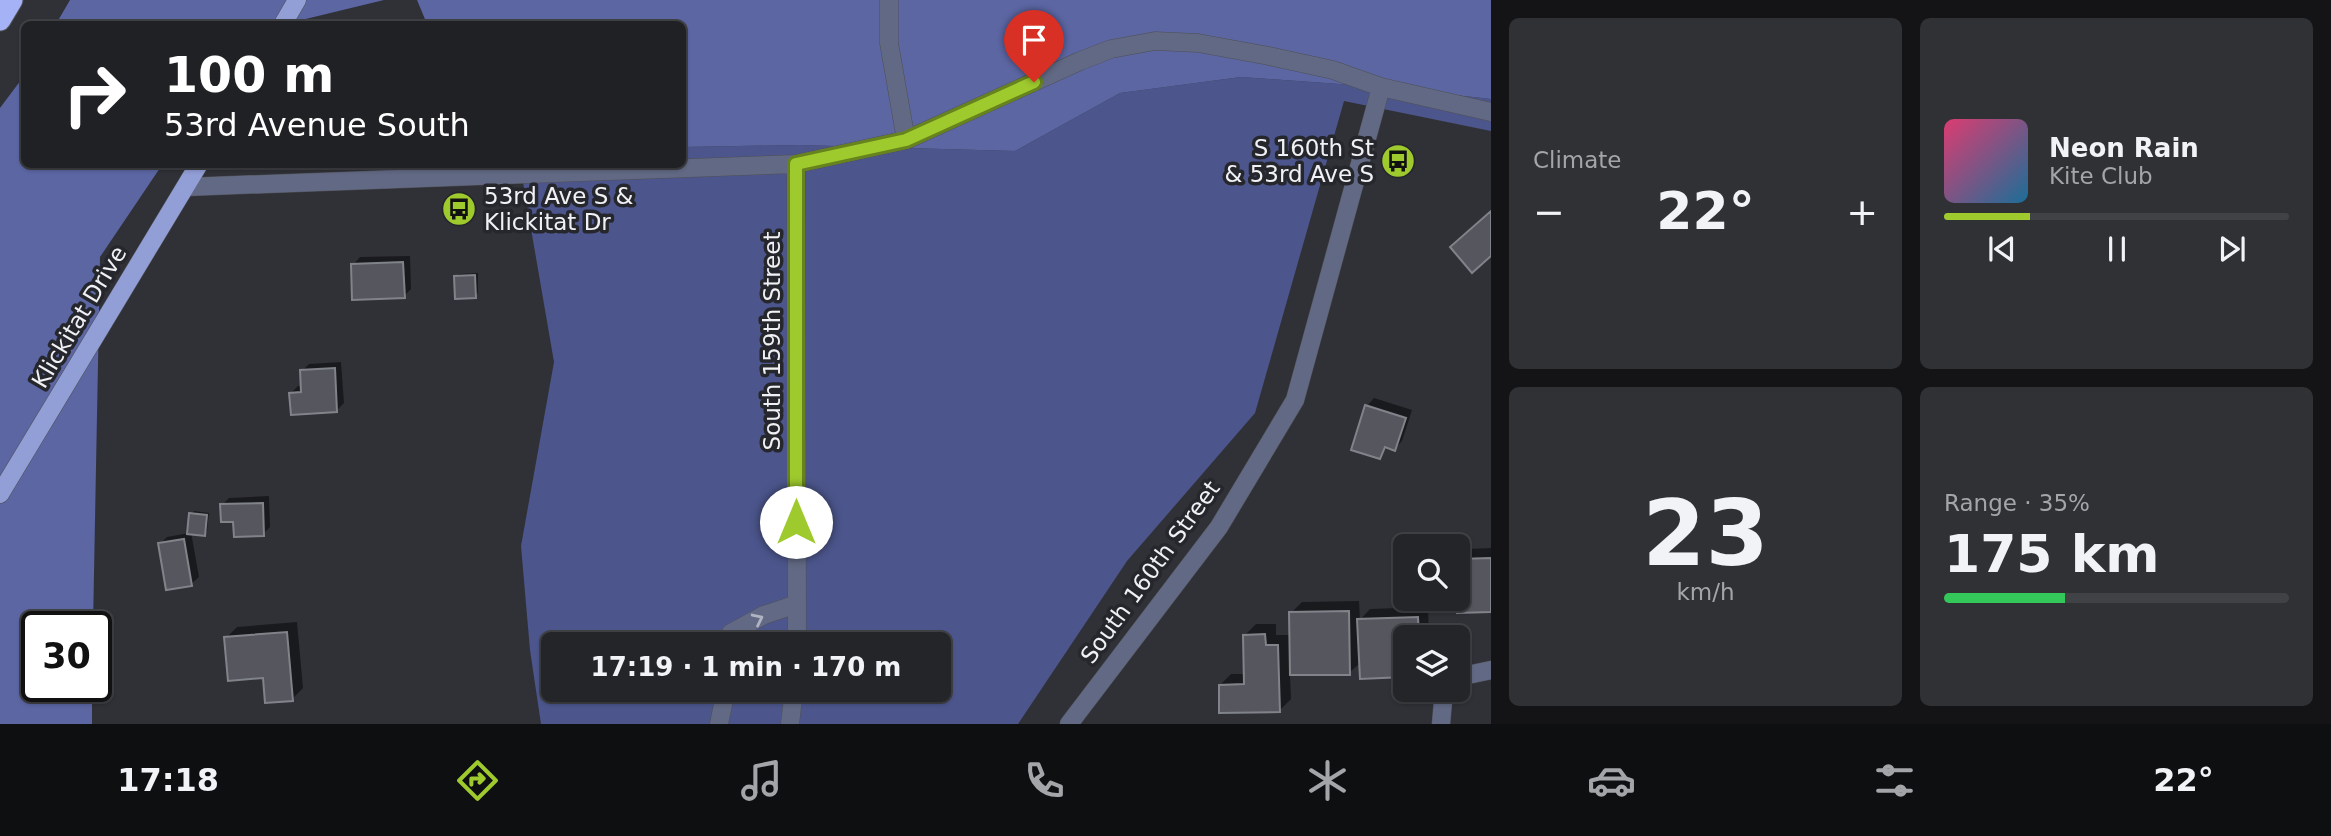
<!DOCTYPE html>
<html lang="en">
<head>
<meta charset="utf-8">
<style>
	:root { --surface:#242529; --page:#303135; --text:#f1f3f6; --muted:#a3a5a8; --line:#414246; --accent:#9eca2e }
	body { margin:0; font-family:"DejaVu Sans",sans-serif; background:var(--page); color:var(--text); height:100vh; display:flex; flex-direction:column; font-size:26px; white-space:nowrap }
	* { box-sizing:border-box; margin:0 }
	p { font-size:23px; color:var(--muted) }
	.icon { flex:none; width:38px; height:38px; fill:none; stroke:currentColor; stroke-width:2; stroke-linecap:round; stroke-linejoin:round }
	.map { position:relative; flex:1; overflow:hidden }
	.panel { display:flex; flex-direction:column; gap:18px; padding:18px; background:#141417; width:840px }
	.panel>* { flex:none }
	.hud { position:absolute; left:21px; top:21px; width:665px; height:147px; border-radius:10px; box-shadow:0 2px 5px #0004,0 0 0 2px var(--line); background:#202124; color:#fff; overflow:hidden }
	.fabs { position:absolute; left:1393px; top:534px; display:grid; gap:14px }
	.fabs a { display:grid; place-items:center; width:77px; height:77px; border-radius:10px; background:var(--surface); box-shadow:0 2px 5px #0004,0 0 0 2px var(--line); font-size:35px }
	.speed { position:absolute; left:21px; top:611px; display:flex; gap:14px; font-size:35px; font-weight:700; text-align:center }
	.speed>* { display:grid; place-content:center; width:91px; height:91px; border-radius:50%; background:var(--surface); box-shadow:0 2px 5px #0004,0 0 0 2px var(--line); line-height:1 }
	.speed .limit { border:4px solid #111; border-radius:10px; background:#fff; color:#111 }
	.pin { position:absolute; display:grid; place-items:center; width:60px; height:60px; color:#fff; margin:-72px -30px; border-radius:50% 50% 50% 0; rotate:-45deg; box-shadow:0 0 7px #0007 }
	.pin .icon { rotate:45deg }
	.me { position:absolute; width:77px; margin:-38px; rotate:0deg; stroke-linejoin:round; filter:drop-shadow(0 0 5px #0008) }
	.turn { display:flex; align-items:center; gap:24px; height:147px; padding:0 28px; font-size:32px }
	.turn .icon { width:91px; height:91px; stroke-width:2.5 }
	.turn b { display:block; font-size:49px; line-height:60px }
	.big { font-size:52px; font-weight:700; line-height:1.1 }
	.panel .card { flex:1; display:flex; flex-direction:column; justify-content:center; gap:10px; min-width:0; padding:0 24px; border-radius:10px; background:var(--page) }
	.panel .dial { align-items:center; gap:0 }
	.dial b { font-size:91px; line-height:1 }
	.song { display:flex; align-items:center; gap:21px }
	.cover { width:84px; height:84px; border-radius:10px; background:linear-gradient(135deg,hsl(340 70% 55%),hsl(200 70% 35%)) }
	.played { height:7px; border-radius:4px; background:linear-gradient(90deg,var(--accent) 25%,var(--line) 25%) }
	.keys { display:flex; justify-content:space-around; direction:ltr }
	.heat { display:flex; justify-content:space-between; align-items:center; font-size:38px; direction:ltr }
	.charge { height:10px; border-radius:5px; background:linear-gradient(90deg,#34c759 35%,var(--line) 0) }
	.panel .tiles { flex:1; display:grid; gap:18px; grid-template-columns:repeat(2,1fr) }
	.trip { position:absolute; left:541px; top:632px; width:410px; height:70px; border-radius:10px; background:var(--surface); box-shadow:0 2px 5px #0004,0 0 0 2px var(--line); font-weight:700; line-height:70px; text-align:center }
	.tab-bar { display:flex; height:112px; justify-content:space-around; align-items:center; background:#0e0f10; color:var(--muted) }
	.tab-bar .icon { width:49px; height:49px }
	.tab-bar .active { color:var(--accent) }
	.tab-bar b { font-size:32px; color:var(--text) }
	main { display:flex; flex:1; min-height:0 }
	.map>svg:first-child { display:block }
	.green { fill:#4c568c; fill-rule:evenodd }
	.forest { fill:#5b66a3 }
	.shadow { fill:#0007 }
	.building { fill:#56575e; stroke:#81838a; stroke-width:2 }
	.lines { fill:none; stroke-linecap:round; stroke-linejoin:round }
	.minor-casing { stroke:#4f5055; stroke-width:19 }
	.major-casing { stroke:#4f5055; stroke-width:19 }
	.highway-casing { stroke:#4f5055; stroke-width:23 }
	.minor { stroke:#626984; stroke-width:18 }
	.major { stroke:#929ed6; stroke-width:18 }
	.highway { stroke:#a5b3f6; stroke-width:21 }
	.oneway { stroke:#b0b4c2 }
	.route-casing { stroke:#67831e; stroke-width:18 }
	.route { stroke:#9eca2e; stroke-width:12 }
	.labels { text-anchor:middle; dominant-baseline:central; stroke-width:7; stroke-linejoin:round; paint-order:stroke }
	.poi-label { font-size:23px; fill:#f0f1f4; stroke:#26272d; text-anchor:end }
	.street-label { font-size:23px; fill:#f0f1f4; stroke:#26272d }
</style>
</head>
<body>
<main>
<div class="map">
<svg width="1491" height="724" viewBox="0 0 1491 724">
	<rect width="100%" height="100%" fill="#303137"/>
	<!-- green -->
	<path class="green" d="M1241,77L1381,87L1491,99V131L1344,101L1255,413L1127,561L1018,724H541L530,650L521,546L554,362L520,165L682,164L683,147L799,145L1015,151L1120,93ZM553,644H938V690H553Z"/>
	<!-- forest -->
	<path class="forest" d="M70,0H384L285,24H56Z
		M417,0H1491V99L1381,87L1241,77L1120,93L1015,151L799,145L683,147L682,24H427Z
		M24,76V164L162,165L100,257L93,626H37V686H92V724H0V108Z"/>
	<!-- shadow -->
	<path class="shadow" d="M410,256L411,289L404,296L353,265L360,257Z
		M478,273V293L475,296L456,277L459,274Z
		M341,362L344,403L337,410L291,393L298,386H303L302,371L309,364Z
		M1374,398L1412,410L1402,441L1395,449L1388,446L1380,457L1367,406Z
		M269,496L270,527L263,534L235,520L222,505L229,498Z
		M194,511L209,513L207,531L204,534L191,532L199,577L191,584L160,544L167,537L189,533L191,514Z
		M1491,548V610L1458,575V560L1468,549Z
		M1359,601L1360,620L1370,609L1428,607L1429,637H1405V675L1361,677V662L1349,673L1290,674L1291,699L1280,710L1220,685L1231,674H1246L1245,635L1256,624H1276V635H1291V613L1302,602Z
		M297,622L303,688L292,699L226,638L237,627Z"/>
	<!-- building -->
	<path class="building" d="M1491,211V256L1472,273L1450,247Z
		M403,262L405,298L352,300L351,264Z
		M475,275L476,298L455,299L454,276Z
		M335,368L337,412L291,415L289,393L301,392L300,370Z
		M1365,405L1406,418L1395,451L1385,447L1380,459L1351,450Z
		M263,503L264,536L234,537L233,522H221L220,504Z
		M189,513L207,515L205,536L187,534Z
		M184,539L192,586L166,590L158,543Z
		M1491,558V612L1457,613L1458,559Z
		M1349,611L1350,675H1290L1289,612Z
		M1418,617L1419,637H1405V677L1360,679L1357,619Z
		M287,632L293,701L265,703L263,678L228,681L224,637Z
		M1265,634L1266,645H1278L1280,712L1219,713V685L1244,684L1243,635Z"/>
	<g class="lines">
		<!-- minor casing -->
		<g class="minor-casing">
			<path id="minor" d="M889,0V43L906,140
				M796,164L797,644
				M186,187L796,164L906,140L1080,61L1111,49L1155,41L1198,43L1269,56L1333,70L1381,87L1491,112
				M730,644L731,633L764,615L797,604
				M1458,677L1491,670
				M719,724L726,690
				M790,724L794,690
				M1069,724L1219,527L1295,400L1381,87
				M1441,724L1444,690"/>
		</g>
		<!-- major casing -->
		<g class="major-casing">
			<path id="major" d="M283,24L297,0
				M0,494L199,164"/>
		</g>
		<!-- highway casing -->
		<g class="highway-casing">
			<path id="highway" d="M0,20L12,0"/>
		</g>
		<!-- minor -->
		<use href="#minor" class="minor"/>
		<!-- major -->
		<use href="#major" class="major"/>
		<!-- highway -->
		<use href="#highway" class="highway"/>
	</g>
	<!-- one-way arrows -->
	<defs><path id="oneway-chevron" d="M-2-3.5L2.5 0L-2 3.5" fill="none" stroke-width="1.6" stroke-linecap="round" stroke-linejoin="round" transform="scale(1.75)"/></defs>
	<use class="oneway" href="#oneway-chevron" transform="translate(758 619) rotate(-26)"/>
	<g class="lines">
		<!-- route casing -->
		<g class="route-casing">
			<path id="route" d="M796,522V164L906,140L1034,82"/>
		</g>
		<!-- route -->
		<use href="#route" class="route"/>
	</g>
	<!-- icons -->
	<defs>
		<g id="bus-disc" transform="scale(1.75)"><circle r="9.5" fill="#9eca2e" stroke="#26272d"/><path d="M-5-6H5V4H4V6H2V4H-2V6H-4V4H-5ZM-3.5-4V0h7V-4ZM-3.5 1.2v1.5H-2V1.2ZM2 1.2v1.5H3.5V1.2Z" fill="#111"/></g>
	</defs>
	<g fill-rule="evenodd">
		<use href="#bus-disc" x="1398" y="161"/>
		<use href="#bus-disc" x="459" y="209"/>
	</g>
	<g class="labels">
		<!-- poi labels -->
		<g class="poi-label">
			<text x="1374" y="148">S 160th St<tspan x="1374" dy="26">&amp; 53rd Ave S</tspan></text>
			<text x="484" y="196" text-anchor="start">53rd Ave S &amp;<tspan x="484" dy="26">Klickitat Dr</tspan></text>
		</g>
		<!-- street labels -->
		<g class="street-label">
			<text transform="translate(79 317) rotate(-59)">Klickitat Drive</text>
			<text transform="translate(772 341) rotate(-90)">South 159th Street</text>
			<text transform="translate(1150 572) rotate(-54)">South 160th Street</text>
		</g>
	</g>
</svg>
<div class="fabs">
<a><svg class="icon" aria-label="search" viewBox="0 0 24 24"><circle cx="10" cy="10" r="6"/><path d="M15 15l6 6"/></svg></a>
<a><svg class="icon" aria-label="layers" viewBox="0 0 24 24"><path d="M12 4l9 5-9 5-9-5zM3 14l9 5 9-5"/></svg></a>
</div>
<div class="speed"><div class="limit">30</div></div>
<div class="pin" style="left:1034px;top:82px;background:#d93025"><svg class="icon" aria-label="arrive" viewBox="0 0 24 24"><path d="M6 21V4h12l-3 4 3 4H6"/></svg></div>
<svg class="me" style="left:796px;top:522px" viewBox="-20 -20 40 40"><circle r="19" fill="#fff"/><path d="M0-13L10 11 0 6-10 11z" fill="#9eca2e"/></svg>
<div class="trip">17:19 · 1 min · 170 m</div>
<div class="hud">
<div class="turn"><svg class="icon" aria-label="right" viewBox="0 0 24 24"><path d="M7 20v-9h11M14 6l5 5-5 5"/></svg><div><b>100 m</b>53rd Avenue South</div></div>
</div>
</div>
<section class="panel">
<div class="tiles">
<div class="card"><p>Climate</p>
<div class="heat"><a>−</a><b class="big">22°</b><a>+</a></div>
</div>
<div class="card">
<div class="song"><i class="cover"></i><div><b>Neon Rain</b><p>Kite Club</p></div></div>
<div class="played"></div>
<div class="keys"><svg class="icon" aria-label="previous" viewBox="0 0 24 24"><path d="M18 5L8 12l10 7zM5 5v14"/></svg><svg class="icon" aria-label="pause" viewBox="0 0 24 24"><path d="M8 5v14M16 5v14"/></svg><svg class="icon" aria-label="next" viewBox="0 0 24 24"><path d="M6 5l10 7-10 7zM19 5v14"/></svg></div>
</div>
<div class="card dial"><b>23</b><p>km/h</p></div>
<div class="card"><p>Range · 35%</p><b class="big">175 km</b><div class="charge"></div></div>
</div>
</section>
</main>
<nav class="tab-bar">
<b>17:18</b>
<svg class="icon active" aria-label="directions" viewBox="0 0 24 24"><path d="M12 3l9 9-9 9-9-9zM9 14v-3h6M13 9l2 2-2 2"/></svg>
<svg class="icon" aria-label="music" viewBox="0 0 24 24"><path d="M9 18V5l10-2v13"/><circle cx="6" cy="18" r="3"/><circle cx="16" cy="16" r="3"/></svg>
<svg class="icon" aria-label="phone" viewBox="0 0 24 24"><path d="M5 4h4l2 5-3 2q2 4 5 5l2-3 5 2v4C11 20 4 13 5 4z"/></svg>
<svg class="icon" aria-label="climate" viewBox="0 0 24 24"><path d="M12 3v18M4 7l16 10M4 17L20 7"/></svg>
<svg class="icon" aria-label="car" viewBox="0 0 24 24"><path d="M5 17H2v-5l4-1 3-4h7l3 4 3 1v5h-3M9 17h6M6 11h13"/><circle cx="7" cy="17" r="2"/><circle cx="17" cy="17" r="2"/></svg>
<svg class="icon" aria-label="filters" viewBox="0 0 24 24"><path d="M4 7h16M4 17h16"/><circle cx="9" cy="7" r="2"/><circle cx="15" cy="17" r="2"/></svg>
<b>22°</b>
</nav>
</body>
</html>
